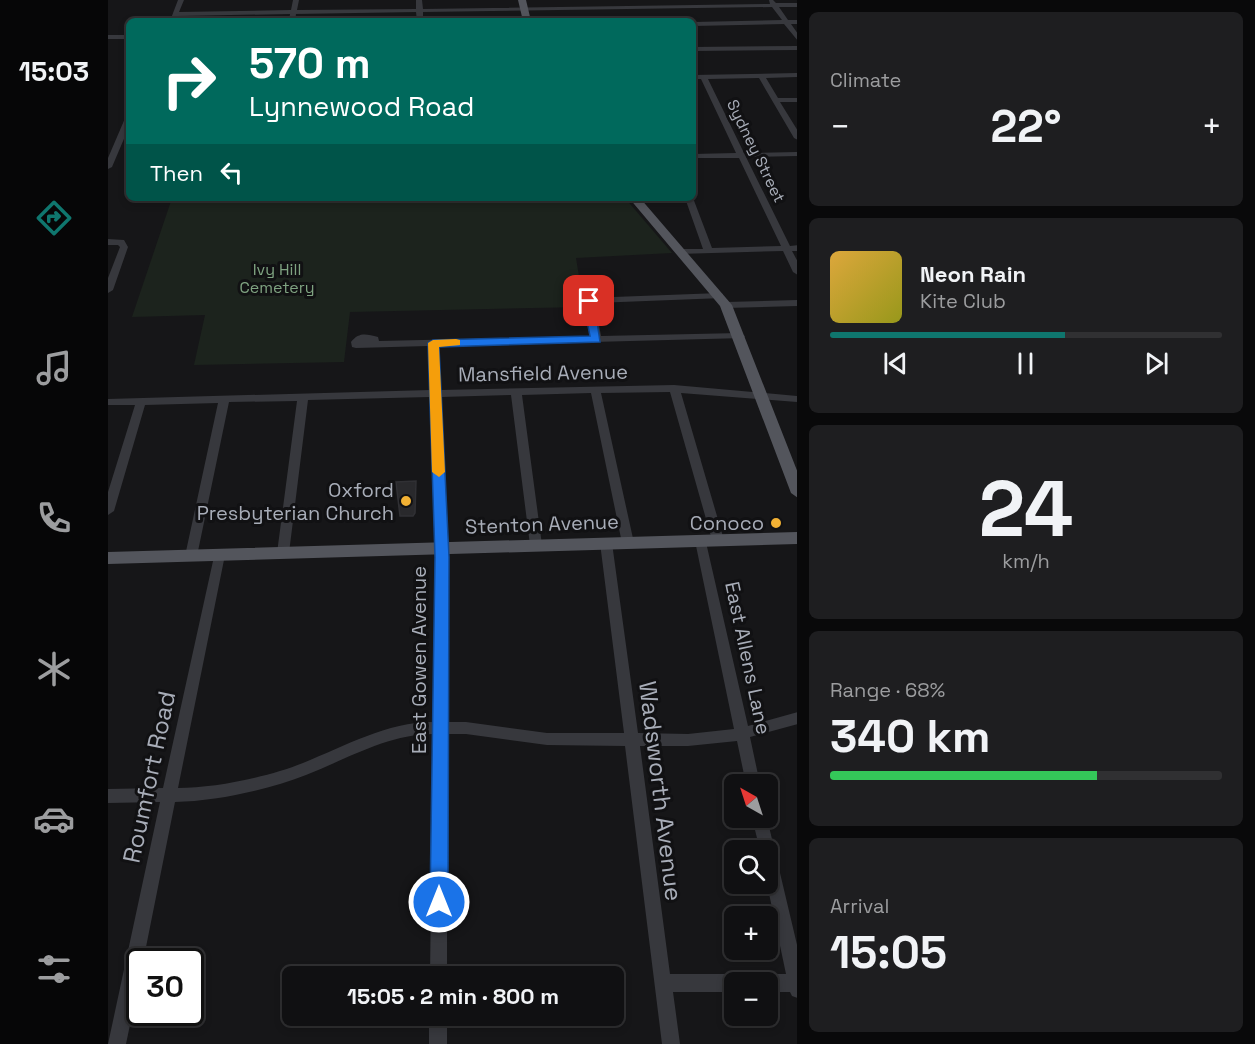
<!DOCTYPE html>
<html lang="en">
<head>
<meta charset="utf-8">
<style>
	:root { --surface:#101012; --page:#1e1e20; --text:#f1f3f6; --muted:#9c9d9f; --line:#303032; --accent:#0f766e }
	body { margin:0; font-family:"Space Grotesk",sans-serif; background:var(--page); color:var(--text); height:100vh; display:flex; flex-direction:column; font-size:22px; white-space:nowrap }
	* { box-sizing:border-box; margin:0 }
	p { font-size:20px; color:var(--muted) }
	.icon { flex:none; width:33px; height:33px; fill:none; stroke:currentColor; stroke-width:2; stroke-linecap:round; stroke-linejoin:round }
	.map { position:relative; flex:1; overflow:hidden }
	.drawer { display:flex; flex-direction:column; gap:12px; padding:12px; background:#09090a; width:458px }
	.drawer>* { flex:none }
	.hud { position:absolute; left:18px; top:18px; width:570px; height:183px; border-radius:9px; box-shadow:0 3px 9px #0003,0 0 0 2px var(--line); background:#00695c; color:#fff; overflow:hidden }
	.needle { width:39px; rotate:321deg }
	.controls { position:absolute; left:616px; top:774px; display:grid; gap:12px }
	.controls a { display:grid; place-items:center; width:54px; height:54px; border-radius:9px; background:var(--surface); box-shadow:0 3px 9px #0003,0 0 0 2px var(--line); font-size:30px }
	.speed { position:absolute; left:18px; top:948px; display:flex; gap:12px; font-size:30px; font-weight:700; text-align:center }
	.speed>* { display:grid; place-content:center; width:78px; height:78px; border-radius:50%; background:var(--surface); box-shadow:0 3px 9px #0003,0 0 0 2px var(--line); line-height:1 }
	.speed .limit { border:3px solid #111; border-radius:9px; background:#fff; color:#111 }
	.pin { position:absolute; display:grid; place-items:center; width:51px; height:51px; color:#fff; margin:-26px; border-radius:12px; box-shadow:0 3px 9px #0006 }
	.me { position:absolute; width:66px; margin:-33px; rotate:0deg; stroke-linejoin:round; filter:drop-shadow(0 0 4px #0008) }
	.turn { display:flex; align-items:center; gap:21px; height:126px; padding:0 24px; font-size:27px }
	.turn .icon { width:78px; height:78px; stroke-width:2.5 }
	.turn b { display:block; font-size:42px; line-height:51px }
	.then { display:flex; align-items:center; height:57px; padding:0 24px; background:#0003; gap:12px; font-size:22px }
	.big { font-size:45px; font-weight:700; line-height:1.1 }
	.drawer .tile { flex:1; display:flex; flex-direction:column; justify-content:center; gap:9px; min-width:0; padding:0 21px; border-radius:9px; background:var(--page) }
	.drawer .dial { align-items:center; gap:0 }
	.dial b { font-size:78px; line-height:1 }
	.song { display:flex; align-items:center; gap:18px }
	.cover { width:72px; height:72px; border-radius:9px; background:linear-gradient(135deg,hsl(40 70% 55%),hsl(60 70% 35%)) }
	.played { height:6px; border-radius:3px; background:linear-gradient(90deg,var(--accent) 60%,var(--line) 60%) }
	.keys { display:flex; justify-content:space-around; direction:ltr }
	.heat { display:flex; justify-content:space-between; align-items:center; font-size:33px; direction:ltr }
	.charge { height:9px; border-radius:4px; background:linear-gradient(90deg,#34c759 68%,var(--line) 0) }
	.trip { position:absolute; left:174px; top:966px; width:342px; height:60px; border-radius:9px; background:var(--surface); box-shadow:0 3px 9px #0003,0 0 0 2px var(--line); font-weight:700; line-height:60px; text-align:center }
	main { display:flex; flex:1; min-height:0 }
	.menu { display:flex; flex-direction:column; width:108px; justify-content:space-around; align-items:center; background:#060607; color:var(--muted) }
	.menu .icon { width:42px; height:42px }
	.menu .current { color:var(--accent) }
	.menu b { font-size:27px; color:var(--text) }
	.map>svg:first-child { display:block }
	.green { fill:#1c231d }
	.building { fill:#29292c; stroke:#303034; stroke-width:1.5 }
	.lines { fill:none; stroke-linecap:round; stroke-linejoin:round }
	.minor { fill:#37383d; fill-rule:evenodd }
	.major { fill:#53555c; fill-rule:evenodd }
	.route { fill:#1a73e8; stroke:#114b97; stroke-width:1.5 }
	.slow { fill:#f59e0b }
	.poi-dot { fill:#f2b134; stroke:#111113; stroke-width:2 }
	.labels { text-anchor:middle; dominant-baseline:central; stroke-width:6; stroke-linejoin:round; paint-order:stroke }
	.far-street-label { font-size:16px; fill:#a8adb8; stroke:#111113 }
	.far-park-label { font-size:16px; fill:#7fa381; stroke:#111113 }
	.street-label { font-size:20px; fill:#a8adb8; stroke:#111113 }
	.poi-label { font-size:20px; fill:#a8adb8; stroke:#111113; text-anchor:end }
	.near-street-label { font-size:24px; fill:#a8adb8; stroke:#111113 }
</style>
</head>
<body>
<main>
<nav class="menu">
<b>15:03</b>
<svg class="icon current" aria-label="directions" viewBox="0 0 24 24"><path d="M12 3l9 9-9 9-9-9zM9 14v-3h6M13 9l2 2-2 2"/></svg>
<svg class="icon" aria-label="music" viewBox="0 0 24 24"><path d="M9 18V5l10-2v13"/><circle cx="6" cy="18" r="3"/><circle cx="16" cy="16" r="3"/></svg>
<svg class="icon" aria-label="phone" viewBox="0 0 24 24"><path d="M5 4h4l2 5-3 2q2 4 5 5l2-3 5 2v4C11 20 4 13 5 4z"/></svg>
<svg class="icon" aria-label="climate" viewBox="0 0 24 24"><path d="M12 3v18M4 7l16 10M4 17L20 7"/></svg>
<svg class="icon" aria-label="car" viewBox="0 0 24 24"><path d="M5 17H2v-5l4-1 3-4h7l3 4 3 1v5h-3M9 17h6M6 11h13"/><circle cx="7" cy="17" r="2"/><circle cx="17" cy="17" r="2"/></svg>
<svg class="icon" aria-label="filters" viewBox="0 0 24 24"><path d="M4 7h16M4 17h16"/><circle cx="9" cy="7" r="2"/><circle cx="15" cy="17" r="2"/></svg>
</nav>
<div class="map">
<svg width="690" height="1044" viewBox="0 0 690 1044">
	<rect width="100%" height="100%" fill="#161618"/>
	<!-- green -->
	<path class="green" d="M64,198H517L564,253L468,258L476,307L242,312L236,362L86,365L97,315L24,317Z"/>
	<!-- building -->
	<path class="building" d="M308,481L307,513L305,516H292L288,482Z"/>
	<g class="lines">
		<!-- minor -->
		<path class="minor" d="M70,0H76L71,12L183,10L185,0H191L189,10L308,9V0H314L315,9L662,4L661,0H665L668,3H690V7H671L680,20H690V24H683L690,34V41L676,24L585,26V22L674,20L664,7L315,12V21H309L308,12L188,14L187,21H181L182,14L70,16L68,21H62Z
			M0,35H21V39H0Z
			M690,46V50L585,51V47Z
			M690,73V77L658,78L670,98H690V102H672L690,131V140L686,138L651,78L600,79L636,153L690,152V156L638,157L682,246L690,245V251H684L690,262V275L685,272L675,251L570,254L568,252L573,249H595L577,198H585L604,248L673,246L631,158H585V154L628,153L593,79H585V75Z
			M18,116H21V127L4,167L0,169V158Z
			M0,239L16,240L20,247L5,290L0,293V278L12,247L10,245H0Z
			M612,293L615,294V298L487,303L493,336L632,333L637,336L636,338L330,346L332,390L566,385L690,396V402L573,393L616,540L614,543H606L604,540L562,392L493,393L526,543L524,546H516L514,543L483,393L414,395L434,545L432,548H424L422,545L403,395L333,397L340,548L339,722H358L439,733H516L492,543L494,540H502L504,543L530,733L580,734L626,729L587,541L589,538H597L640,726L690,712V724L642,737L652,784H638L629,741L580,746H532L562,974H627L633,977L635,982H627V992H565L572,1044H554L517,746L439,745L358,734H339V976H322L325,734C280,734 239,759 198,775C159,790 109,801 67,802L35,962H32V977L18,1044H0L52,802L0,803V789L55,788L107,552H115L117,555L70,788C107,788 160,777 195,763C237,746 279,722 325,722L328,548L322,397L200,400L181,553L179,556H171L169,553L189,401L121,402L89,556L87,559H79L77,556L110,403L37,405L6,511L0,515V492L27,405H0V399L322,390L320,346L248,348L244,347L243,342C251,332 258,334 270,337L271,341L483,336L477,300L479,298Z
			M690,300V306L618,308L613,305L618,302Z
			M644,818H659L690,949V998L684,996L682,992H660V982H652L654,977L660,974H678L659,884L660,850H652Z
			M321,1016H339V1044H321Z"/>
		<!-- major -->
		<path class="major" d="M410,0H418L423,21H415Z
			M521,198H532L624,305L690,473V498L683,493L612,306Z
			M690,532V544L0,564V552Z"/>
	</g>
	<!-- route -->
	<path class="route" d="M481,298L486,301L492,342L331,347L341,557L340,902L338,908L331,911L325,908L322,902L327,557L320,343L325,340L482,336L475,301Z"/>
	<!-- slow -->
	<path class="slow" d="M348,339L352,340V345L331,347L337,472L331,477L324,472L320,343L325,340Z"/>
	<!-- markers -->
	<g class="poi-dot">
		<circle cx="298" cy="501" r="6"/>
		<circle cx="668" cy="523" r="6"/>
	</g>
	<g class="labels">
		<!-- far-street labels -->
		<g class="far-street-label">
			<text transform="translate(648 151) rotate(64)">Sydney Street</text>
		</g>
		<!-- far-park labels -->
		<g class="far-park-label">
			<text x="169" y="269">Ivy Hill<tspan x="169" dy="18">Cemetery</tspan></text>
		</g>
		<!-- street labels -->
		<g class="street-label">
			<text transform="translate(435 373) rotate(-1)">Mansfield Avenue</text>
			<text transform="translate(434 524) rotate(-2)">Stenton Avenue</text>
			<text transform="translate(640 658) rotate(78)">East Allens Lane</text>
			<text transform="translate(311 660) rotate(-90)">East Gowen Avenue</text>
		</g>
		<!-- poi labels -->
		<g class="poi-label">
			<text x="286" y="490">Oxford<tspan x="286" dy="23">Presbyterian Church</tspan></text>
			<text x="656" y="523">Conoco</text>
		</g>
		<!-- near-street labels -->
		<g class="near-street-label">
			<text transform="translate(41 777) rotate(-78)">Roumfort Road</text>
			<text transform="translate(553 791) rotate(83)">Wadsworth Avenue</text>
		</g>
	</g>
</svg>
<div class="controls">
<a><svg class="needle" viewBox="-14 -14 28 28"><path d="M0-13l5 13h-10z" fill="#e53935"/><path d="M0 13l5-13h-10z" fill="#9c9d9f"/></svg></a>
<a><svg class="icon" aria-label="search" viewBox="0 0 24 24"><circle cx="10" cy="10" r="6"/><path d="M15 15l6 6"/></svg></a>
<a>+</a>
<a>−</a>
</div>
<div class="speed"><div class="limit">30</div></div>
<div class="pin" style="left:481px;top:301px;background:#d93025"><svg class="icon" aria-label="arrive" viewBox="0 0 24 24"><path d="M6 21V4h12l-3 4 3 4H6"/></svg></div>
<svg class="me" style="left:331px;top:902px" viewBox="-20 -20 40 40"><circle r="17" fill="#1a73e8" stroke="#fff" stroke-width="3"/><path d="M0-11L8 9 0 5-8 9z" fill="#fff"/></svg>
<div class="trip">15:05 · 2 min · 800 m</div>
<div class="hud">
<div class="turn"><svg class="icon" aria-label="right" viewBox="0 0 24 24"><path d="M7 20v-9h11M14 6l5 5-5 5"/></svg><div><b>570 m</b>Lynnewood Road</div></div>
<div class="then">Then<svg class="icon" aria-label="left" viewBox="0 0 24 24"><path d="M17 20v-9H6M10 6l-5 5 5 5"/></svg></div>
</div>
</div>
<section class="drawer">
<div class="tile"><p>Climate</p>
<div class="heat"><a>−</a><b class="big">22°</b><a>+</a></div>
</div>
<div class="tile">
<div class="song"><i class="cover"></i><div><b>Neon Rain</b><p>Kite Club</p></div></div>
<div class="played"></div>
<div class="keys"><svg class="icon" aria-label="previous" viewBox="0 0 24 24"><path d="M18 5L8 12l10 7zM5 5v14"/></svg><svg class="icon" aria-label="pause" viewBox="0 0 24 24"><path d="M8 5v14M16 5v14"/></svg><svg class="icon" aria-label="next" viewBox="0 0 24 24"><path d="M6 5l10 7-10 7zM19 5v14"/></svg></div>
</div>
<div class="tile dial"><b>24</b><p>km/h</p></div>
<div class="tile"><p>Range · 68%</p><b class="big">340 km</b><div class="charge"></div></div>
<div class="tile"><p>Arrival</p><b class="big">15:05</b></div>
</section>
</main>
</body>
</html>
